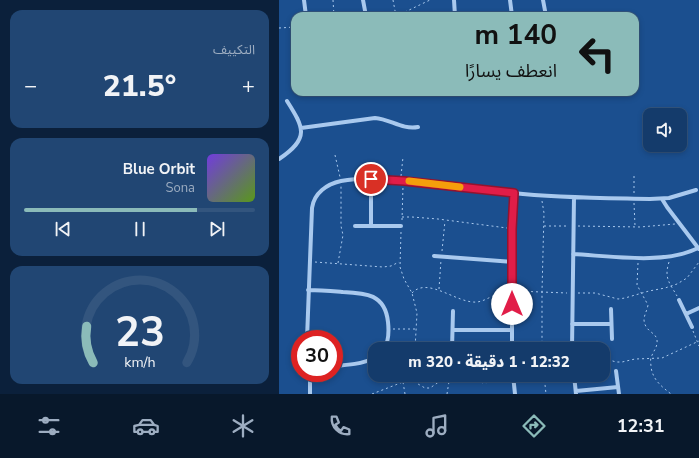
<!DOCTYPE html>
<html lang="ar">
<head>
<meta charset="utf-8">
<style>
	:root { --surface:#143b6b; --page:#214673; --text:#f1f3f6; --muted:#9dadc1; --line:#33557e; --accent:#8bbbb9 }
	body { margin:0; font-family:"Nunito Sans","Noto Sans Arabic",sans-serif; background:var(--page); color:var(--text); direction:rtl; height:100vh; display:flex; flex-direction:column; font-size:15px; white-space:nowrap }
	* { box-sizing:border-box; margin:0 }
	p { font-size:13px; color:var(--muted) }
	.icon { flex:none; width:22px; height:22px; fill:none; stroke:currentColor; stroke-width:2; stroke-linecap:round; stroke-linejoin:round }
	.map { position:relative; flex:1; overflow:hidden; direction:ltr }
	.side { display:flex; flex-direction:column; gap:10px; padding:10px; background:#0b203b; width:279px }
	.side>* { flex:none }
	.banner { position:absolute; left:12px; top:12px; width:348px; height:84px; border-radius:12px; box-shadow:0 2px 6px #0003,0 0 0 1px var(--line); direction:rtl; background:#8bbbb9; color:#111; overflow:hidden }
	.controls { position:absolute; left:364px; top:108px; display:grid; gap:8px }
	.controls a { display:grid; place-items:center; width:44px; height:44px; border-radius:8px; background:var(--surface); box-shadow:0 2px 6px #0003,0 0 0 1px var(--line); font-size:20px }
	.speed { position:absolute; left:12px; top:330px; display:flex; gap:8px; font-size:20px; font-weight:700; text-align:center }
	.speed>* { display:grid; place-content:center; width:52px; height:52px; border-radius:50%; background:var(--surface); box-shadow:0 2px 6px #0003,0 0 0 1px var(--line); line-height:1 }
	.speed .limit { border:6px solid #d22; background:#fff; color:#111 }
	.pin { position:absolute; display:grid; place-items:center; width:34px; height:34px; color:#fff; margin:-17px; border:2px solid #fff; border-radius:50%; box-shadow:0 1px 4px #0007 }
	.me { position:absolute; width:44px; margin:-22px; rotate:0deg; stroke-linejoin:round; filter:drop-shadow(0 0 3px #0008) }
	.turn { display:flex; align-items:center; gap:14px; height:84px; padding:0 16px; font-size:18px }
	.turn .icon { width:52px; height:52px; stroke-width:2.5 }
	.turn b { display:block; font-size:28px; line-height:34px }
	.big { font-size:30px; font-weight:800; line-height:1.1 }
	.side .widget { flex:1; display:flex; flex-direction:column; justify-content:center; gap:6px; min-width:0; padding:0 14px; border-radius:12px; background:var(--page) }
	.side .dial { align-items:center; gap:0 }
	.dial svg { height:104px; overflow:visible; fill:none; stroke:var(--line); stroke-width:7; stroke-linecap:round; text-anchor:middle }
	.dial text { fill:var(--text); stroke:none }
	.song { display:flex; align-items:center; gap:12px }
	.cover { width:48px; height:48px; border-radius:6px; background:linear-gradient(135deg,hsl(260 70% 55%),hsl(90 70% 35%)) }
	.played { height:4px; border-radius:2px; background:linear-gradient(90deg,var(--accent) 75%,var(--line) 75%) }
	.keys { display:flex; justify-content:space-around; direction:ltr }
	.heat { display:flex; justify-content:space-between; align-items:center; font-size:22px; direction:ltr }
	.trip { position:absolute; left:89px; top:342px; width:242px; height:40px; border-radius:12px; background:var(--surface); box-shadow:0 2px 6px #0003,0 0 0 1px var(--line); font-weight:800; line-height:40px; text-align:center; direction:rtl }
	.menu { display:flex; height:64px; justify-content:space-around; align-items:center; background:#08182b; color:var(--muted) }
	.menu .icon { width:28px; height:28px }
	.menu .current { color:var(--accent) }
	.menu b { font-size:18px; color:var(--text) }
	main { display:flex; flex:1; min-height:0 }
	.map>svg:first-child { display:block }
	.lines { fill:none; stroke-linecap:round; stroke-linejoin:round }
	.path { stroke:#a9c9ee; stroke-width:1; stroke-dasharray:2 3; stroke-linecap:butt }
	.street { stroke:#a9c9ee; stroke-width:4 }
	.route-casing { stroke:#92132f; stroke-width:10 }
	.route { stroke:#e11d48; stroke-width:7 }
	.slow { stroke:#f59e0b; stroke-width:7 }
</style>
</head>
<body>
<main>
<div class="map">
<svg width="420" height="394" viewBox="0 0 420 394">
	<rect width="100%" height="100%" fill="#1b4f8f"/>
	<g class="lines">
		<!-- path -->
		<path class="path" d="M54,0L55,16
			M114,0L117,16
			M91,14L109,12H126L151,0
			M0,28L16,27
			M56,155L61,177
			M122,176L124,157
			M355,176V194
			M263,201L265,213L263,292V349
			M355,203L356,226
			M123,217H133L159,219L228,228
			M123,220L124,186
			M265,226H290
			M299,226L361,227L396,224
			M122,232L121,267L125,279L133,293L138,313L136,349
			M163,251L166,221
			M36,262L104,267L112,266L120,262
			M390,262C385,278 390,282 398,296
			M59,263L64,235L62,226V186
			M359,263L358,285L369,305C368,311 365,315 365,320C366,332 377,332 378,340C379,347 374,351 372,358C371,360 372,364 372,367C374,380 382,386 392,394
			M160,289L162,260
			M237,291L288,293
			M133,293C149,276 178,304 198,302C206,301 212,296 219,294C222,293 225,293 228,292
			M299,293H316L339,299L346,298L370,291L386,288L398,284L408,278L420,262
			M114,329H138
			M414,331L420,346
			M324,358L337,362H343L356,359L383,358L420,341
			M135,375L139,384L146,388H151L170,375
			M189,375C205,386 206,385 222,375
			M265,375L267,394
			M93,394L124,382
			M126,394L124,382L128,375
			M168,394L171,375"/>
		<!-- street -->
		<path class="street" d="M25,0L27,16
			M84,0L87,16
			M175,0L176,16
			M231,0L233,16
			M264,0L267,16
			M22,128L96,118C111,119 123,130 139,127
			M0,159C31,138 25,128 8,101
			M92,179V226
			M383,199L388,207L420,249
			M76,226H122
			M294,254C331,256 386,265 419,248
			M155,256L233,262
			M29,290C41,290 52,291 64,292C87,293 106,294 109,322C110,331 110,341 105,349
			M400,300L413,327
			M332,309L333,339
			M407,314L420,308
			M293,324H332
			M174,330H233
			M28,339L33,208C35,193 48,184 62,181C89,176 117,180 144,183C174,186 204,190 234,193C279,198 325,198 371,199L390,198L417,190
			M173,349L174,311
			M233,349V229L235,193
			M293,349L295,197
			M55,366C69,365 83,364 96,358
			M337,371L340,394
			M31,373V394
			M234,375L236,394
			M295,375L297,394
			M297,391L339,387"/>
	</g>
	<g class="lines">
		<!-- route casing -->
		<g class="route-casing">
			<path id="route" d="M92,179L125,181L235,193L233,229V304"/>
		</g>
		<!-- route -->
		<use href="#route" class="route"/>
		<!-- slow -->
		<path class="slow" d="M130,181L181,187"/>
	</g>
</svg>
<div class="controls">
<a><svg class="icon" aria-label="sound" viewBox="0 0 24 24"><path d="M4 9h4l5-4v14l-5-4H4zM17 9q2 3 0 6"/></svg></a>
</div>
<div class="speed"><div class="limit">30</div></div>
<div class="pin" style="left:92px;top:179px;background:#d93025"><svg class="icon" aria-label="arrive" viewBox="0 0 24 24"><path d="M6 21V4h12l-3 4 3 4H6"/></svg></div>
<svg class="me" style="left:233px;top:304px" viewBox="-20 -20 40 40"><circle r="19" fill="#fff"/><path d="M0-13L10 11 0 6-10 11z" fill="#e11d48"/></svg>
<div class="trip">12:32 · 1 دقيقة · 320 m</div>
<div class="banner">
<div class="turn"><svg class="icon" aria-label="left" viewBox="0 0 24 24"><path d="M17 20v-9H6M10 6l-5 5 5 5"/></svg><div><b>140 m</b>انعطف يسارًا</div></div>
</div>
</div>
<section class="side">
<div class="widget"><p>التكييف</p>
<div class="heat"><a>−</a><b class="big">21.5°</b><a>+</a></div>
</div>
<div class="widget">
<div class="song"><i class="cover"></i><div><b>Blue Orbit</b><p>Sona</p></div></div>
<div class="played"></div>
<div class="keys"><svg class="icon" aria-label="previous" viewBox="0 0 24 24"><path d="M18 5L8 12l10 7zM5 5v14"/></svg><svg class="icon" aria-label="pause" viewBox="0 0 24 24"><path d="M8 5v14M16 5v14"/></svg><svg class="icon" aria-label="next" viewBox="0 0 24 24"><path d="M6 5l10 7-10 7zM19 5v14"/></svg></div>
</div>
<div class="widget dial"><svg viewBox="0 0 100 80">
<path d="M14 69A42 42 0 1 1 86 69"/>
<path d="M14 69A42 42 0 0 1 9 41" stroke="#8bbbb9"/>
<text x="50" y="56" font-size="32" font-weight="700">23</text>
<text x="50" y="72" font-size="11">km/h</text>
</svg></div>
</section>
</main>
<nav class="menu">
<b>12:31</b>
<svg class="icon current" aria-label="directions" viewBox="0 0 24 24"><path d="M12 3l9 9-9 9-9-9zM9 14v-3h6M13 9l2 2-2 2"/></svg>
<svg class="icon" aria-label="music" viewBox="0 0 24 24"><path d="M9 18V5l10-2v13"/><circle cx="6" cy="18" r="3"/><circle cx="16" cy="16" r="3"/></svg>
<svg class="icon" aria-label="phone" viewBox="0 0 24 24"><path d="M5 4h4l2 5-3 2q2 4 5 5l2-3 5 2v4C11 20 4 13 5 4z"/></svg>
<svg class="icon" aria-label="climate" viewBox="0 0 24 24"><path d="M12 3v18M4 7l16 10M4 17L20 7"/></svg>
<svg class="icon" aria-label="car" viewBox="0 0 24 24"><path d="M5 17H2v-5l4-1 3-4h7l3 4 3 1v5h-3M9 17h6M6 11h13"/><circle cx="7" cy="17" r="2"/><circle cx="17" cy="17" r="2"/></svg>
<svg class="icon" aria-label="filters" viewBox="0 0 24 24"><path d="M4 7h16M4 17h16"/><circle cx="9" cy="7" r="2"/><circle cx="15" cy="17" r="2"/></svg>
</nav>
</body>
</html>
